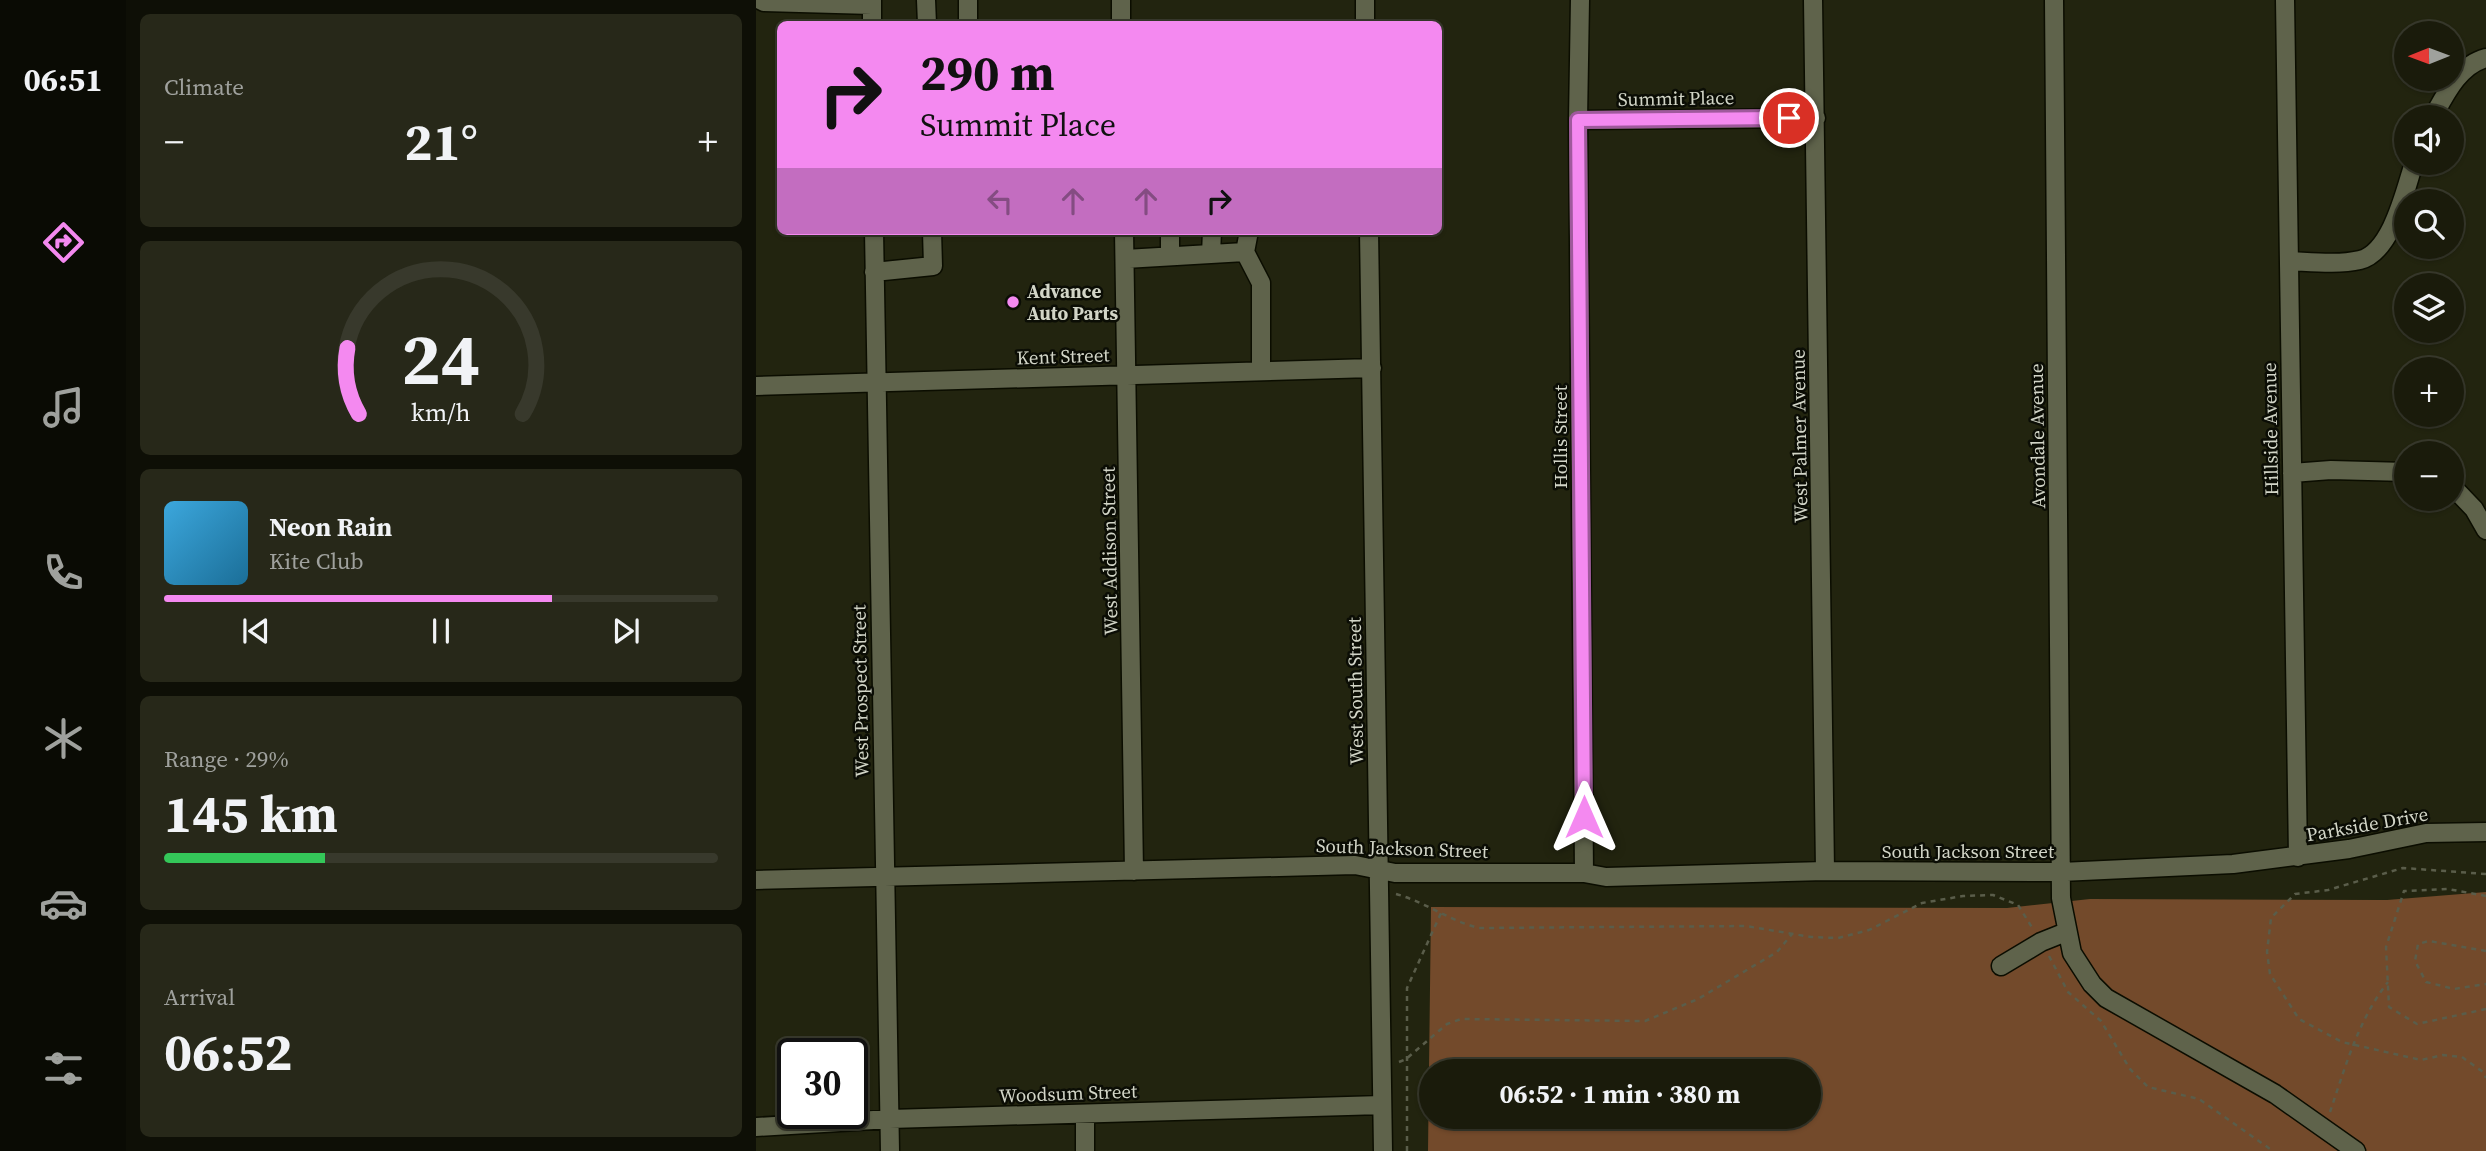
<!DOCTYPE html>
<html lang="en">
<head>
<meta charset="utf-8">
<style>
	:root { --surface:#1a1b0b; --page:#272819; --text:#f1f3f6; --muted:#9fa19d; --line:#38392c; --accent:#f489f0 }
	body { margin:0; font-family:"Source Serif 4",serif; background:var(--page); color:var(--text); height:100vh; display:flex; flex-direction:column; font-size:26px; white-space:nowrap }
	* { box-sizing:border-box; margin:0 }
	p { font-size:23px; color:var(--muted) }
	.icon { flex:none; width:38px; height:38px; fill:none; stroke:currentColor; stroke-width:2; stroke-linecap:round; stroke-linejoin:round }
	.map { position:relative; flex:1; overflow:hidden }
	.panel { display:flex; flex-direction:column; gap:14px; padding:14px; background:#0e0f06; width:630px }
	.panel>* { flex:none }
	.hud { position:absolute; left:21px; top:21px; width:665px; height:214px; border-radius:10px; box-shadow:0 2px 5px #0004,0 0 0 2px var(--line); background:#f489f0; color:#111; overflow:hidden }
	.needle { width:46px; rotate:269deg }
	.tools { position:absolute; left:1638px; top:21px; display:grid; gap:14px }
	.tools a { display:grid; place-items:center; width:70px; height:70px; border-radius:50%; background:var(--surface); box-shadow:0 2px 5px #0004,0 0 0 2px var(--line); font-size:35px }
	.speed { position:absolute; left:21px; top:1038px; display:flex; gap:14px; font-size:35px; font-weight:700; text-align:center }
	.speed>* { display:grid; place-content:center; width:91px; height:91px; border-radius:50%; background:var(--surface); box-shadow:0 2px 5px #0004,0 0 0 2px var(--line); line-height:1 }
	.speed .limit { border:4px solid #111; border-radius:10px; background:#fff; color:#111 }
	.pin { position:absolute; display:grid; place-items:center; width:60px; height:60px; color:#fff; margin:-30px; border:4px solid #fff; border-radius:50%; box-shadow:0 2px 7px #0007 }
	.me { position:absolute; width:77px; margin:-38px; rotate:0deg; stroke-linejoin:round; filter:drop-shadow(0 0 5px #0008) }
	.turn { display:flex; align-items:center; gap:24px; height:147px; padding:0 28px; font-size:32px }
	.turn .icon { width:91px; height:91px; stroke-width:2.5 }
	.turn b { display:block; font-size:49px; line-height:60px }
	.lanes { display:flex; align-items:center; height:66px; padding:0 28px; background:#0003; justify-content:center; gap:35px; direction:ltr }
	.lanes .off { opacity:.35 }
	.big { font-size:52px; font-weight:700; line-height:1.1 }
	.panel .widget { flex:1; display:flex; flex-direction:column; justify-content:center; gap:10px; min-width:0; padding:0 24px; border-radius:10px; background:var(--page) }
	.panel .dial { align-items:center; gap:0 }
	.dial svg { height:182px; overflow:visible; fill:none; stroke:var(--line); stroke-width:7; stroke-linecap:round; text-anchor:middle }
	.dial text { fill:var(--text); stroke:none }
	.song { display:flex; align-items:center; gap:21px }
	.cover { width:84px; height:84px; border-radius:10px; background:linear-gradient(135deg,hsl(200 70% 55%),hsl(200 70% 35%)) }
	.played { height:7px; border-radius:4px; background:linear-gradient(90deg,var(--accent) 70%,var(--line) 70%) }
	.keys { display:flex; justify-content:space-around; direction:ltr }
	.heat { display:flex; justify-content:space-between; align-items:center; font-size:38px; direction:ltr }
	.charge { height:10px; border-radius:5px; background:linear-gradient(90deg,#34c759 29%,var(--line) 0) }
	.trip { position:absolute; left:663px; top:1059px; width:402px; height:70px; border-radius:35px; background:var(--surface); box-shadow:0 2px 5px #0004,0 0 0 2px var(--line); font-weight:700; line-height:70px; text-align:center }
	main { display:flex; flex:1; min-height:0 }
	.menu { display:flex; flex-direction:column; width:126px; justify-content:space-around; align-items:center; background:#0a0b04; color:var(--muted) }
	.menu .icon { width:49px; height:49px }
	.menu .selected { color:var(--accent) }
	.menu b { font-size:32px; color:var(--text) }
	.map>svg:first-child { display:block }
	.forest { fill:#734a2b; fill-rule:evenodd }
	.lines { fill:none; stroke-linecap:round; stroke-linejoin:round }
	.minor-casing { stroke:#0b0d00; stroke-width:21 }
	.path { stroke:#5a5d4a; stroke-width:2.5; stroke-dasharray:5 5; stroke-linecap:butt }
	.minor { stroke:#5f634b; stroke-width:18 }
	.route-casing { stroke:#9f599c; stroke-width:18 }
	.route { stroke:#f489f0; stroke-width:12 }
	.poi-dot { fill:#f489f0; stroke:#0b0d05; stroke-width:2.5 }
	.labels { text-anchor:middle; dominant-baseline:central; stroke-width:5; stroke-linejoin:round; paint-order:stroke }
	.street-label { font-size:19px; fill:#d2d5c7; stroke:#0b0d05 }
	.poi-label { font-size:19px; font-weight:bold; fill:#d2d5c7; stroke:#0b0d05; text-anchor:start }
</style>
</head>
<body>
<main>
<nav class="menu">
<b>06:51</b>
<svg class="icon selected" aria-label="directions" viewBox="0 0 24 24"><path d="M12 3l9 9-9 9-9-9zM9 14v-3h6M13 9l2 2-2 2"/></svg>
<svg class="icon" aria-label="music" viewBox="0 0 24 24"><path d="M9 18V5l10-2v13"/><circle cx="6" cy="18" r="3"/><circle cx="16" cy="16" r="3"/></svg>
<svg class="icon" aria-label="phone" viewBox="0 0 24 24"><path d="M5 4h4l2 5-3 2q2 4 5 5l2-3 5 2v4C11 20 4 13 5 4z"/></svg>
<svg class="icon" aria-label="climate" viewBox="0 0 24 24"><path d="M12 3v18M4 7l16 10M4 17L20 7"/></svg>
<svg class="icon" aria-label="car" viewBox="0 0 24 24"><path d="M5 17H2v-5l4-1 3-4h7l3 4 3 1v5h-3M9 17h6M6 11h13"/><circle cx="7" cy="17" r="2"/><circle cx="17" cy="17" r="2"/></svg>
<svg class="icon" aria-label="filters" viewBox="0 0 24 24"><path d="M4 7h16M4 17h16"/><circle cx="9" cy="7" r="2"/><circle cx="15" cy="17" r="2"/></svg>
</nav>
<section class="panel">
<div class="widget"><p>Climate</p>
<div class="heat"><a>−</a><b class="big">21°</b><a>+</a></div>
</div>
<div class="widget dial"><svg viewBox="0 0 100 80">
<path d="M14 69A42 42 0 1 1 86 69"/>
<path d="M14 69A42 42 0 0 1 9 40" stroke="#f489f0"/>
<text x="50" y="56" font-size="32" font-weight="700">24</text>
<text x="50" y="72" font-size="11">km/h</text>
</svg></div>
<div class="widget">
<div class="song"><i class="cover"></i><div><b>Neon Rain</b><p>Kite Club</p></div></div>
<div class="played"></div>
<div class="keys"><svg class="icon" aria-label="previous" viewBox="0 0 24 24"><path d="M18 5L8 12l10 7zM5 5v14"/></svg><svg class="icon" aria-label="pause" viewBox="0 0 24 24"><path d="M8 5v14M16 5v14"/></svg><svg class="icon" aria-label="next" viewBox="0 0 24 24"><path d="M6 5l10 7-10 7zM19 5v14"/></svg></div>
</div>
<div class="widget"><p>Range · 29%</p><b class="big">145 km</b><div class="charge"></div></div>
<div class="widget"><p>Arrival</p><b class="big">06:52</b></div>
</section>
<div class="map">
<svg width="1730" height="1151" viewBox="0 0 1730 1151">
	<rect width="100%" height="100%" fill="#22240f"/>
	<!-- forest -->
	<path class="forest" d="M1730,892V1151H672L675,907L1251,908L1334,899L1631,900ZM676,1071H1054V1116H676Z"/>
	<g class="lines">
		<!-- minor casing -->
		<g class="minor-casing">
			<path id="minor" d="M4,0L8,2L116,5
				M116,0V24
				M170,0L171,24
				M212,0V24
				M365,0V24
				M609,0V24
				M824,0L822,120L828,873
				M1057,0L1069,871
				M1298,0L1305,898L1316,953L1336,984L1350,998L1519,1094L1600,1151
				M1529,0L1542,857
				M1677,117C1689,95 1703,65 1730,58
				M822,120L1060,118
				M118,231L134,1151
				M368,231L378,871
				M414,231V256
				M493,231L489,252L505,283V371
				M613,231L627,1151
				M455,254L456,231
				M369,259L489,252
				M1533,261C1556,262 1582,265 1604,260C1636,252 1649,190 1658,163
				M118,272L177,266L176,231
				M0,386L616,368
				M1536,473L1575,470L1650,472
				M1696,486L1718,509L1730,530
				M0,880L599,865L639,873H828L850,877L1069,871L1305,872L1477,864L1593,849L1670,833L1730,832
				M1245,966L1285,942L1310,932
				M0,1127L134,1119L626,1105
				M329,1151V1114"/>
		</g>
		<!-- path -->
		<path class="path" d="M1730,874L1647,868L1572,890L1539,894L1515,918L1511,952L1514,974L1543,1019L1586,1042L1665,1060L1687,1055L1706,1057L1727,1072L1730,1078
			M640,894C669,902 694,921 723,928L990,926L1055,937L1082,938L1113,930L1166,903L1207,896L1237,895L1262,905L1277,929
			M1730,896L1692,889L1648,891L1630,947L1633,1007L1661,1024L1730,1009
			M1730,951L1673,941L1662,944L1659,961L1670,982L1698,989L1730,984
			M1293,956L1312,992L1345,1021L1374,1069L1392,1087L1443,1099L1517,1151
			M643,1062L650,1059L691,1024L705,1019L889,1021L942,999L1021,952L1036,934
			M1574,1112C1589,1068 1602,1020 1632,982
			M651,1151V988L685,913"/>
		<!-- minor -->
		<use href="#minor" class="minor"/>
	</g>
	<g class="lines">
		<!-- route casing -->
		<g class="route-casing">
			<path id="route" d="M828,817L822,120L1033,118"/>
		</g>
		<!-- route -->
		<use href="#route" class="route"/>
	</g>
	<!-- markers -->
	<circle class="poi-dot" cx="257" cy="302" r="7"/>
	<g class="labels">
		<!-- street labels -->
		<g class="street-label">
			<text transform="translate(920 98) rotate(-1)">Summit Place</text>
			<text transform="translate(307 356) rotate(-2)">Kent Street</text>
			<text transform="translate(1514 429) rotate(-91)">Hillside Avenue</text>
			<text transform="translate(1043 436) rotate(-91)">West Palmer Avenue</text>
			<text transform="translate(1281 436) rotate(-91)">Avondale Avenue</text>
			<text transform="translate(804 437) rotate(-90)">Hollis Street</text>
			<text transform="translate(353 551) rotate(-91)">West Addison Street</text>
			<text transform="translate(104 691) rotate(-91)">West Prospect Street</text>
			<text transform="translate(599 691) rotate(-91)">West South Street</text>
			<text transform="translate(1611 824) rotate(-10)">Parkside Drive</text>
			<text transform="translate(646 848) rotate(2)">South Jackson Street</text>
			<text x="1212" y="851">South Jackson Street</text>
			<text transform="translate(312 1093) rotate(-2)">Woodsum Street</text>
		</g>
		<!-- poi labels -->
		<g class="poi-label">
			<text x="271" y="291">Advance<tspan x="271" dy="22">Auto Parts</tspan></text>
		</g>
	</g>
</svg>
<div class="tools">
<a><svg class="needle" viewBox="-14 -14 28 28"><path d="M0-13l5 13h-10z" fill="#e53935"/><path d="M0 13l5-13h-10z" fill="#9fa19d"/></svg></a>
<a><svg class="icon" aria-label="sound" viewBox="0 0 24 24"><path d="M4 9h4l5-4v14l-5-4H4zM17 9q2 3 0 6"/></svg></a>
<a><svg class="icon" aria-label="search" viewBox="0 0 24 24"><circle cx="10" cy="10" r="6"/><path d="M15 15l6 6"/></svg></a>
<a><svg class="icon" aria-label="layers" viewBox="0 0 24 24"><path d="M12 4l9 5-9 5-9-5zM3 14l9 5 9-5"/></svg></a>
<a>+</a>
<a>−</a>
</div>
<div class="speed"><div class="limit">30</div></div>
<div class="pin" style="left:1033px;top:118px;background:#d93025"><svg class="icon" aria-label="arrive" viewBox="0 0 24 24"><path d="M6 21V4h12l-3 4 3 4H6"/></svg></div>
<svg class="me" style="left:828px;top:817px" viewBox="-20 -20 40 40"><path d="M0-17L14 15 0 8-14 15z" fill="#f489f0" stroke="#fff" stroke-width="4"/></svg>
<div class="trip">06:52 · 1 min · 380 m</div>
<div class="hud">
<div class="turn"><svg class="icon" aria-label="right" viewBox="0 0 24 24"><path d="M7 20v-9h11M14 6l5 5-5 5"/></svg><div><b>290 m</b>Summit Place</div></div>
<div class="lanes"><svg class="icon off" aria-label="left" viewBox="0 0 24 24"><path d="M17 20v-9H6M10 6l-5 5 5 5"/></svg><svg class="icon off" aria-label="ahead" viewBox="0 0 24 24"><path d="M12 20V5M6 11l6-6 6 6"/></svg><svg class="icon off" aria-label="ahead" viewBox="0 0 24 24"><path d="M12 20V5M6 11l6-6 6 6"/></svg><svg class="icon" aria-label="right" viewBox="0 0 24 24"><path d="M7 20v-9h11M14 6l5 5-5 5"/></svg></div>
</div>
</div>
</main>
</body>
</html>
